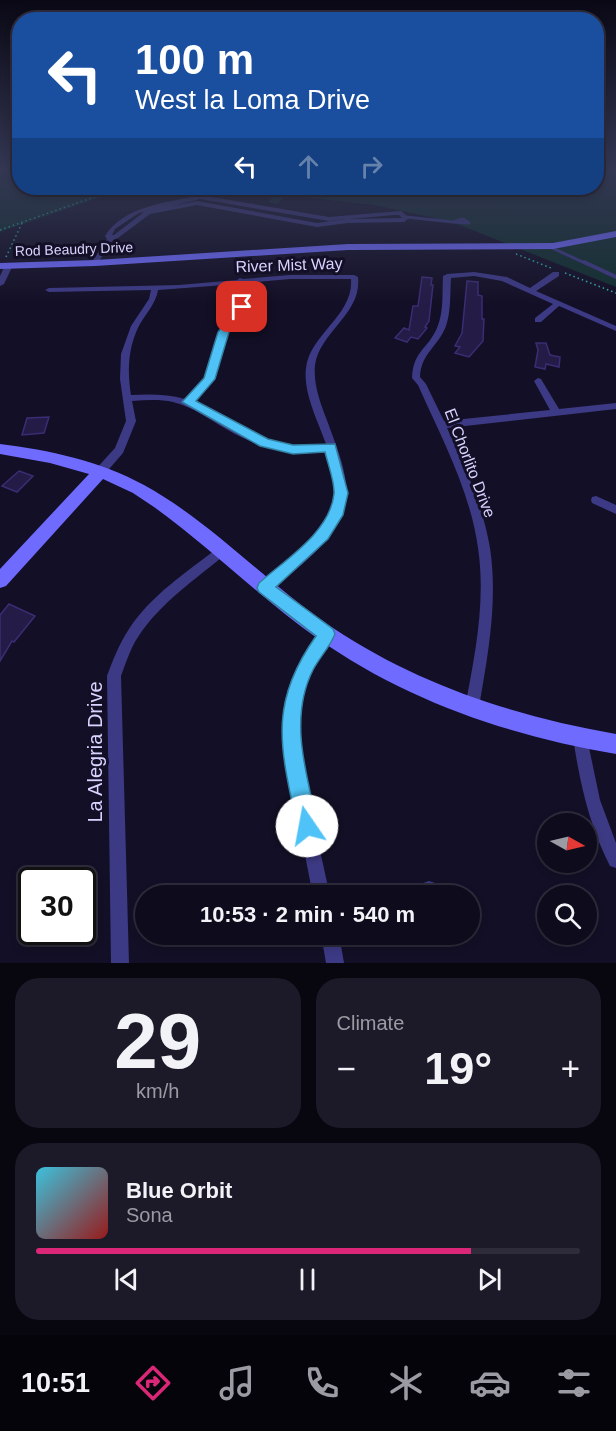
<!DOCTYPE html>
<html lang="en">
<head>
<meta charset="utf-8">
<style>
	:root { --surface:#0e0b1c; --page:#1c1929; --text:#f1f3f6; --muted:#9b9ba3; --line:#2e2b3b; --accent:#db2777 }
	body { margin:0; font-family:Arial,sans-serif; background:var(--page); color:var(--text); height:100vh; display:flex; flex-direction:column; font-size:22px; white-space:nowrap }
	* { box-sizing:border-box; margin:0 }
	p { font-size:20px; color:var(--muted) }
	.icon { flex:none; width:33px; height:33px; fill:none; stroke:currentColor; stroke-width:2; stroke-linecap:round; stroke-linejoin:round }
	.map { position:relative; height:963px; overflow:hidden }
	.panel { display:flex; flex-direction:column; gap:15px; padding:15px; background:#08060f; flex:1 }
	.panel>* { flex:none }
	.banner { position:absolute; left:12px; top:12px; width:592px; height:183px; border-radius:24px; box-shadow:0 3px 9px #0003,0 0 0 2px var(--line); background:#1a4fa0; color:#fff; overflow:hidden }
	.needle { width:39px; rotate:98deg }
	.buttons { position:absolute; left:537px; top:813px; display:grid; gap:12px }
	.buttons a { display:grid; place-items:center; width:60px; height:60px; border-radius:50%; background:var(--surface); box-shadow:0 3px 9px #0003,0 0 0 2px var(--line); font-size:30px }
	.speed { position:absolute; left:18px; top:867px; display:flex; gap:12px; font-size:30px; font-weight:700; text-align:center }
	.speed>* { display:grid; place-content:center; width:78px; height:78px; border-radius:50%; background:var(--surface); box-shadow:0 3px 9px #0003,0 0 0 2px var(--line); line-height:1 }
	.speed .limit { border:3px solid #111; border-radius:9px; background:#fff; color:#111 }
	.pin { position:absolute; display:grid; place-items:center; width:51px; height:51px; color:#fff; margin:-26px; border-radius:12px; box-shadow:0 3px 9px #0006 }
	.me { position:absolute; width:66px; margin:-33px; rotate:348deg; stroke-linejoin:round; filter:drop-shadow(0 0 4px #0008) }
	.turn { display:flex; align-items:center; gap:21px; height:126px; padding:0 24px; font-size:27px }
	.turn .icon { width:78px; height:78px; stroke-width:2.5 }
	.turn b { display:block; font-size:42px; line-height:51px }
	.lanes { display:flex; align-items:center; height:57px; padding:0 24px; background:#0003; justify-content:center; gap:30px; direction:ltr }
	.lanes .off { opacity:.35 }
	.big { font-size:45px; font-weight:600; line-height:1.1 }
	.panel .card { flex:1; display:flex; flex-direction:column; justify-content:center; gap:9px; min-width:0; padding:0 21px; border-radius:24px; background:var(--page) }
	.panel .dial { align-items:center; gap:0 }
	.dial b { font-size:78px; line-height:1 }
	.song { display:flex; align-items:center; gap:18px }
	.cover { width:72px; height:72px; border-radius:9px; background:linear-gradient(135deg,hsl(190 70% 55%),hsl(0 70% 35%)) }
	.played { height:6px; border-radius:3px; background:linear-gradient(90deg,var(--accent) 80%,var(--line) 80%) }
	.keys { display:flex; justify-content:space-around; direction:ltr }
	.heat { display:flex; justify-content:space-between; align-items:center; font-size:33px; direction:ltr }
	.panel .tiles { flex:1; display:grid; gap:15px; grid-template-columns:1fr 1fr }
	.card:last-child { grid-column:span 2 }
	.trip { position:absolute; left:135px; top:885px; width:345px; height:60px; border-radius:30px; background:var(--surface); box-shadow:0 3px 9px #0003,0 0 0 2px var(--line); font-weight:600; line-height:60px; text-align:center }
	.menu { display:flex; height:96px; justify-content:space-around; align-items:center; background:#06040b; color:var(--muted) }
	.menu .icon { width:42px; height:42px }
	.menu .on { color:var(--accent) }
	.menu b { font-size:27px; color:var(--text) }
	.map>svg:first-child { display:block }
	.green { fill:#12302f }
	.building { fill:#241b47; stroke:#3b2d73; stroke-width:1.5 }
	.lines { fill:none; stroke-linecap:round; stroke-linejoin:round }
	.path { stroke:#2fb8b0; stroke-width:1.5; stroke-dasharray:1.5 3; stroke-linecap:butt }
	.lane-far1 { stroke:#3d3a85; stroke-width:3 }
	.lane { stroke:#3d3a85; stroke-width:4 }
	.street { fill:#3d3a85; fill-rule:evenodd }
	.secondary { fill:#6f6bff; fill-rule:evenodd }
	.route { fill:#4fc3f7; stroke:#337fa1; stroke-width:1.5 }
	.labels { text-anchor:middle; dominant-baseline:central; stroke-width:6; stroke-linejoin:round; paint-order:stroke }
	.far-street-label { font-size:14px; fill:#d9d4ff; stroke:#130f26 }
	.street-label { font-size:16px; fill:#d9d4ff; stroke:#130f26 }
	.near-street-label { font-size:20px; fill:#d9d4ff; stroke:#130f26 }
</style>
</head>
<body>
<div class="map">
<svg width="616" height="963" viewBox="0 0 616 963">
	<rect width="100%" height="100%" fill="#130f26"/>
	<!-- green -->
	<path class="green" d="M0,169H19L20,188H127L0,232Z
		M597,169H616V287L452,222L375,205L286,195L277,204L268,202L276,194L221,188H597Z"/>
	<!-- building -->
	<path class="building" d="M422,277L432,278L431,285H433L429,321L425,327L427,328L418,339L411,337L407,342L395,338L404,328L409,330L413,306H418Z
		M467,281L478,282V295L482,296V319H484L483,341L469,357L455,353L460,347L455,346L462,333Z
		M536,343H546L550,355L560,357L559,367L546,364L545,369L535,367L538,350Z
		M49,417L44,433L22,435L27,418Z
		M19,471L33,476L17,492L2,486Z
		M9,604L35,616L14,642L12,641L0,661V615Z"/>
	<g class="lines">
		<!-- path -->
		<path class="path" d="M0,230L120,188
			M516,254L551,268
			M6,257L22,223
			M565,273L616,293"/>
		<!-- lane-far1 -->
		<path class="lane-far1" d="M406,217L453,222
			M463,219L469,223L453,222Z
			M550,247L587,264"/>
		<!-- lane -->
		<path class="lane" d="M584,262L616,277"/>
		<!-- street -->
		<path class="street" d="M200,195L329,217L401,211L409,218L404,222L348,223L317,227L197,205L150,214L118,238L113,240L97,264L91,263L107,239L105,236C124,205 168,203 200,195ZM200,199L329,221L346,219L317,223L197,201L168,207ZM144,212L114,235H112L115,229L139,213ZM394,215H399L402,218L349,219Z
			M6,263L13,265L4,284L0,286V276Z
			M474,272L507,277L530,288L553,272H559V276L536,291L616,326V331L559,306L541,322H535V318L553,304L502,281L474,276L451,278C450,294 451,311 446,326C438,347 421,353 420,377L426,384L444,421L550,410L534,381L538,378L541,379L559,409L616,403V409L447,428C465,466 483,506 490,548C498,601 488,655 479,707L477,712L472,714L467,712L465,707C475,655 486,601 478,548C470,490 441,437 418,385L412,378C413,351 428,349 437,328C444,312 442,293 443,276L447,274Z
			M290,275H354L358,277C362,314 320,331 315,365C313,385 321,405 328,423C335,443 344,463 346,484C351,532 302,564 269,591L265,592L261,591L259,587L261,583C290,560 334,534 336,492C336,478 332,464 328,451C291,456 259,448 226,429C209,419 193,407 173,402C160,399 146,400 132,401L136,421L123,453L103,476H95L94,473L95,470L115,448L126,421L120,379L121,354L131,326L149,299L151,290L49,292L45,290L49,288L179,285L237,280L240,278L243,279ZM290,279H351C354,315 310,334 306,368C303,393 318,421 326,444C262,451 245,427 193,402L214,379L228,332L245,307L249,296L245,283ZM238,284L241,296L237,307L220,332L206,378L185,399C167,394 150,394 131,395C127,371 128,346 140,324C147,312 156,303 158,290Z
			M596,496L616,505V514L592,503L591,500L592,497Z
			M223,545L227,547L229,550L227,553C196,579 160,603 138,637C130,649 126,663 121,676L129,963H111L107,676C113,660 119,644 129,629C151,595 187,572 219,547Z
			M327,629L332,631L333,635L306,682L301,695L297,722L301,764L330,896H313C307,865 301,835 295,805C283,747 272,707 307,653C312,645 318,632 327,629Z
			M580,731L585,733L587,738L600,800L616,843V868L610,866C589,825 580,783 573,738L575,733Z
			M429,881L435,883L437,889L435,895L401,896L403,890Z
			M321,934H339L344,963H326Z"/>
		<!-- secondary -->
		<path class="secondary" d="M616,231V237L553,249L348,250L95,266L0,269V263L95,260L348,244L553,243Z
			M0,444C49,450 100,461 144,485C213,523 267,584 333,628C419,685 514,716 616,734V754C510,736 406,701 317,638C260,598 211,548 154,507L133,493L103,479L6,586L0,588V569L89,474L50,463L0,454Z"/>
	</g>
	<!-- sky -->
	<linearGradient id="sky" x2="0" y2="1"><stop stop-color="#0a0815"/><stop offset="0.56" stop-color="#333752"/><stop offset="1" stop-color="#333752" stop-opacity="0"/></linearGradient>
	<rect width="616" height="304" fill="url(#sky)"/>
	<!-- route -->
	<path class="route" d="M238,305L247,307L229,332L215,379L196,401L268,439L293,445L335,444L348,493L343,515L328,539L276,587L333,629L335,634C330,647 319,658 313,670C288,719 307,776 318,826L315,833L307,836L300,833L297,826C281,749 267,705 316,636L259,592L257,588L259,583C286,559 330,532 334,494C335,482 328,465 325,452L293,454L260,446L182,402L204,378L218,332Z"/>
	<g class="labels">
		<!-- far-street labels -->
		<g class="far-street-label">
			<text transform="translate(74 249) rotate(-2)">Rod Beaudry Drive</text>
		</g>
		<!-- street labels -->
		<g class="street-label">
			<text transform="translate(289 265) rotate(-2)">River Mist Way</text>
			<text transform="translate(470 463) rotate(69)">El Chorlito Drive</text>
		</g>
		<!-- near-street labels -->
		<g class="near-street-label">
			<text transform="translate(95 752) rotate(-90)">La Alegria Drive</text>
		</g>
	</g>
</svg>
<div class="buttons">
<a><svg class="needle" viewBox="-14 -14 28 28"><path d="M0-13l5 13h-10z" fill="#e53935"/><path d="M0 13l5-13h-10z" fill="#9b9ba3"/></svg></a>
<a><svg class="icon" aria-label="search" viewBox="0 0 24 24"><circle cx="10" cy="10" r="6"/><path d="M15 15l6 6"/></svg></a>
</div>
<div class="speed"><div class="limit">30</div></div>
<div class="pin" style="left:242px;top:307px;background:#d93025"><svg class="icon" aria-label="arrive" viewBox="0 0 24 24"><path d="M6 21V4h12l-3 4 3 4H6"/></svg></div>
<svg class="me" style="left:307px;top:826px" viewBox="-20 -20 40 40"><circle r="19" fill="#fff"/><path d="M0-13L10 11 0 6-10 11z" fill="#4fc3f7"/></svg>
<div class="trip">10:53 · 2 min · 540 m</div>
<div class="banner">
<div class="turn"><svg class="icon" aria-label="left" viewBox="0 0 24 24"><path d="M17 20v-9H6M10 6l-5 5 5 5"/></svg><div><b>100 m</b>West la Loma Drive</div></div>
<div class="lanes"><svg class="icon" aria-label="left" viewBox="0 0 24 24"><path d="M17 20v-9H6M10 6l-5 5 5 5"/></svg><svg class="icon off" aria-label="ahead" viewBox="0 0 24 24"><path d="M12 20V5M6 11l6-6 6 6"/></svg><svg class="icon off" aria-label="right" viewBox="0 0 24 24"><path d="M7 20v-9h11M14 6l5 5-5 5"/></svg></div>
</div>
</div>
<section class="panel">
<div class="tiles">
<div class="card dial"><b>29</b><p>km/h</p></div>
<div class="card"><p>Climate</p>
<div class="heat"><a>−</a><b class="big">19°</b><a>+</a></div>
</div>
<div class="card">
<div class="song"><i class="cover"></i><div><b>Blue Orbit</b><p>Sona</p></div></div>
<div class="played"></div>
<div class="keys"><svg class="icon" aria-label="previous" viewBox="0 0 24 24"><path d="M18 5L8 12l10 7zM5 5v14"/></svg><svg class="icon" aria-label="pause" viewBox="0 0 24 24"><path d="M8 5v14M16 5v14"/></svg><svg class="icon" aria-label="next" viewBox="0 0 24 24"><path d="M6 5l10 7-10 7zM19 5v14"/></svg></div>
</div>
</div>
</section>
<nav class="menu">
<b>10:51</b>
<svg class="icon on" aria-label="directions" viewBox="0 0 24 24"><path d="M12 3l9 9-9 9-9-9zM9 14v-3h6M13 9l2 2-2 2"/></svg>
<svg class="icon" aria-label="music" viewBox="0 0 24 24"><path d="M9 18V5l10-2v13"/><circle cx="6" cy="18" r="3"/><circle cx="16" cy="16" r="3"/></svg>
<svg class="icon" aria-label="phone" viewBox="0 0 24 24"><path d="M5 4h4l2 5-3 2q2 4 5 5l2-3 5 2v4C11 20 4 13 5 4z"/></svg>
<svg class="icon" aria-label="climate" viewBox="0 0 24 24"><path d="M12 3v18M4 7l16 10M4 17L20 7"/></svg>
<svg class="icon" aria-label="car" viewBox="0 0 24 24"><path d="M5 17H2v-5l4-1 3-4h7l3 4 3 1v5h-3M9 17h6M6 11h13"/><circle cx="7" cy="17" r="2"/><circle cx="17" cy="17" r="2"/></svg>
<svg class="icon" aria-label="filters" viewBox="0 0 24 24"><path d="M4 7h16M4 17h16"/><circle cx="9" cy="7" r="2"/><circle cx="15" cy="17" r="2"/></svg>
</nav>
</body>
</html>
